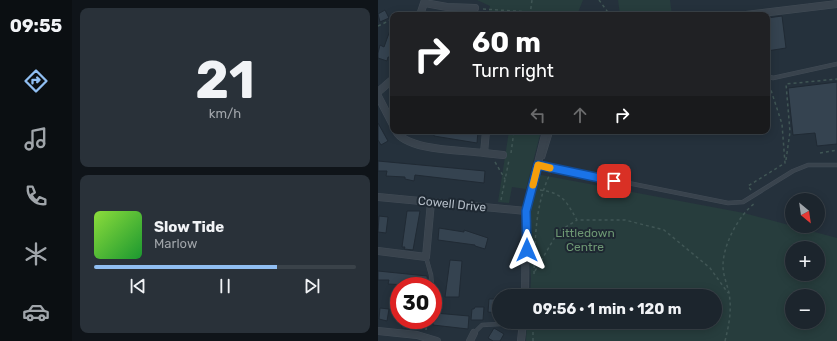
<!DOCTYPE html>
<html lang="en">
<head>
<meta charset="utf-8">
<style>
	:root { --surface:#1c252d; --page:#293139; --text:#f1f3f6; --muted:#a0a5aa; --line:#3a4249; --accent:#90bef2 }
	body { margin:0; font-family:Rubik,sans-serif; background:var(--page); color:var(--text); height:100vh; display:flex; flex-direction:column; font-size:15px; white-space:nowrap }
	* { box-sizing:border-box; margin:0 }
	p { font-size:13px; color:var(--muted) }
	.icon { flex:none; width:22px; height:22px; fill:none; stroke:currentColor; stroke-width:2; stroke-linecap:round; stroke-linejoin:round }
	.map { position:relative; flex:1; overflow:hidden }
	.drawer { display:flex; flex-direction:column; gap:8px; padding:8px; background:#0f1419; width:306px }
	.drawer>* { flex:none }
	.banner { position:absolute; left:12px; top:12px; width:380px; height:122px; border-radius:8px; box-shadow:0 2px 10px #0003,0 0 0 1px var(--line); background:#202124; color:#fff; overflow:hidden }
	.needle { width:26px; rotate:151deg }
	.fabs { position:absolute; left:407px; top:193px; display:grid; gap:8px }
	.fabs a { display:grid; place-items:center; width:40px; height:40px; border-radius:50%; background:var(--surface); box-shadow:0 2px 10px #0003,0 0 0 1px var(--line); font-size:20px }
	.speed { position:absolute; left:12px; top:277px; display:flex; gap:8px; font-size:20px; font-weight:700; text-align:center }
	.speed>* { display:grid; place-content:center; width:52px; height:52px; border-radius:50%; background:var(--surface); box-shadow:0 2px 10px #0003,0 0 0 1px var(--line); line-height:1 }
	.speed .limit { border:6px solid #d22; background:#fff; color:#111 }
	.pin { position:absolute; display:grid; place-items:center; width:34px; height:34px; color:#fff; margin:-17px; border-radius:8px; box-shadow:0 2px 6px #0006 }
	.me { position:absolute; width:44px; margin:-22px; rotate:0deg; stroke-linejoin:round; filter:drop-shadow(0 0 3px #0008) }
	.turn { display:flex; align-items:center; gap:14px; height:84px; padding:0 16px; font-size:18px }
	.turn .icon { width:52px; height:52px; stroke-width:2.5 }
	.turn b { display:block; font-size:28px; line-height:34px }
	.lanes { display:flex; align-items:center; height:38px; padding:0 16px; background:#0003; justify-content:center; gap:20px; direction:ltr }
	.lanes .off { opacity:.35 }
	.drawer .card { flex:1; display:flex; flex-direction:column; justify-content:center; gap:6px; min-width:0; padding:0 14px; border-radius:8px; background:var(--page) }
	.drawer .dial { align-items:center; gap:0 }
	.dial b { font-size:52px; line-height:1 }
	.song { display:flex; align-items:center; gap:12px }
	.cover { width:48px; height:48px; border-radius:6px; background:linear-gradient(135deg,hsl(90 70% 55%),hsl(130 70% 35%)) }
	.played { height:4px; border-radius:2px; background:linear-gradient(90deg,var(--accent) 70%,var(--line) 70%) }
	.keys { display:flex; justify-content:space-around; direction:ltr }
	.trip { position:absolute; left:114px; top:289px; width:230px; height:40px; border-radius:20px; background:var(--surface); box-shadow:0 2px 10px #0003,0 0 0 1px var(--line); font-weight:700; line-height:40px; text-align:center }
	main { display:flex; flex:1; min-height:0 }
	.tabs { display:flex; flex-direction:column; width:72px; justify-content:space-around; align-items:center; background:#0b0f12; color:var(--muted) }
	.tabs .icon { width:28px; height:28px }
	.tabs .on { color:var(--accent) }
	.tabs b { font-size:18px; color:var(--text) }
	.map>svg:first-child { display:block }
	.green { fill:#273d3d; fill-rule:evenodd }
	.building { fill:#354350; stroke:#202a34 }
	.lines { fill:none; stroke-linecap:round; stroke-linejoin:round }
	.lane-casing { stroke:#424c56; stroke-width:4.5 }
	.street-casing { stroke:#424c56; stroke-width:8 }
	.path { stroke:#405655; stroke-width:1.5; stroke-dasharray:3 3; stroke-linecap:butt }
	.lane { stroke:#39434d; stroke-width:3.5 }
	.street { stroke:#39434d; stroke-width:7 }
	.route-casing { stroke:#114b97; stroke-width:10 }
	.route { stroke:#1a73e8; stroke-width:7 }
	.slow { stroke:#f59e0b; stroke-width:7 }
	.labels { text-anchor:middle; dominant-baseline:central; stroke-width:4; stroke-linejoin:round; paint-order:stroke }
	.street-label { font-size:12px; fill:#b5bec8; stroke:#1e2832 }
	.park-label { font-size:12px; fill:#6d9773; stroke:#1e2832 }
</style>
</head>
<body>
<main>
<nav class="tabs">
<b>09:55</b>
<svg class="icon on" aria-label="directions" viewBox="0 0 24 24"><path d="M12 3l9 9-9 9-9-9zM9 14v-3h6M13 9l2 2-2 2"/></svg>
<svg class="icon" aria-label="music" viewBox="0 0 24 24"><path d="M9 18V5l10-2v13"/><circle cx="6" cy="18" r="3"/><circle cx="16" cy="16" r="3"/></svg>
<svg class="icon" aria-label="phone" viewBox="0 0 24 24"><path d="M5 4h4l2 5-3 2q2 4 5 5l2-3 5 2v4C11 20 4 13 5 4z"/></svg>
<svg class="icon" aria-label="climate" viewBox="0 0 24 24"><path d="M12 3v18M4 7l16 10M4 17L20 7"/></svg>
<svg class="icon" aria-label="car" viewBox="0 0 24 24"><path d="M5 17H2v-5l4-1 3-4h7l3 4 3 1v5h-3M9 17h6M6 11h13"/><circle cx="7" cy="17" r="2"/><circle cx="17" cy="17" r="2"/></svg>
</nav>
<section class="drawer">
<div class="card dial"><b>21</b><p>km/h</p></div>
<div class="card">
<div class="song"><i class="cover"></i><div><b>Slow Tide</b><p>Marlow</p></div></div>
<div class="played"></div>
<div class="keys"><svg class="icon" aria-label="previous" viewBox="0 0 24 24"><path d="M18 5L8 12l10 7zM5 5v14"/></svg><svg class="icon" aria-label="pause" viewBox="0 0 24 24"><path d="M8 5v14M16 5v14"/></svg><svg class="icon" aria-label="next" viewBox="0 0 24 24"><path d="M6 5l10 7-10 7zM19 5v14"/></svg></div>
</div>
</section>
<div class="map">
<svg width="459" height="341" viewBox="0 0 459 341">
	<rect width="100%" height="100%" fill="#25313c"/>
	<!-- green -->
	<path class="green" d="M99,0H205L199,15H110L112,6Z
		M240,0H292L294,15H242Z
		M131,131H163L148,189L134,187L131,203L120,202Z
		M158,174L366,213L459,238V341H148L149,322H337V296H152L153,278L148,211ZM414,248H440V274H414ZM414,296H440V322H414Z"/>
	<!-- building -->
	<path class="building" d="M7,10L11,18L2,22L0,14Z
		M404,16L408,48L389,51V18Z
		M14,25L15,58L10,57L9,61L0,58V53L2,45L6,47Z
		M459,82V144L439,146L437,133L415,135L410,88Z
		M0,123L10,141L3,145L0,140Z
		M56,131H100L99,143L56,136Z
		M0,161L107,171L106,183L37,175L36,181L27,179V177L8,176L9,171H0Z
		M29,211H42L35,250L26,249L27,247H24Z
		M1,216L10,217L8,233L0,232Z
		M61,228L86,232V230L110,238L107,249L97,246V245L60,240Z
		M72,260L84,261L81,297H67Z
		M0,271L49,276L50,286L10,284L11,280H0Z
		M111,299H120L119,313L110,312Z
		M97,307H106L105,320H93L94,309H96Z
		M2,308L11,309L9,321L1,319Z
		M57,313L91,316L90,329L55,325V317H57Z
		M24,320H36L35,328H24Z
		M116,328L126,334L122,341H115L110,338Z"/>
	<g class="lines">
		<!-- lane casing -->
		<g class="lane-casing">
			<path id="lane" d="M389,76L395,78L459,64
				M165,157L173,131
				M160,165L350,203L365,202L415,171L430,165H459
				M48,257L53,275L54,286
				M96,333L104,325L122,324"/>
		</g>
		<!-- street casing -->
		<g class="street-casing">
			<path id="street" d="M47,3L69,7L97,8
				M42,15L47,0
				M368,15L459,4
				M0,92L15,79
				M0,96L15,125
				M18,131C29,151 85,150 106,153L108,131
				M106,153L125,155
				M0,197L148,211
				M0,251L48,257L53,202
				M147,296L148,211L168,131
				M0,331L39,335L59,341
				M92,341L96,333
				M143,341L145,322"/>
		</g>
		<!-- path -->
		<path class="path" d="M221,0L232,15
			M105,9L152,12
			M28,15L34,12
			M152,15L154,0
			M0,26L15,19
			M133,153L136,131
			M442,153L459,150
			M408,160L412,132L408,84L459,79
			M117,162L127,179
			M162,190C185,193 188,201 199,220H247L286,230L332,268L350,293
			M373,190L370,186L407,163L404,124L391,84
			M123,200L131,160
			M157,271L180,232L199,220
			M156,274C157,240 157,205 172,174
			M48,330L49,320
			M155,341V322
			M347,341C351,325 354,310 351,293C349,284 345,275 345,266C345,244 361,215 377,203"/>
		<!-- lane -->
		<use href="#lane" class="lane"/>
		<!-- street -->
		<use href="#street" class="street"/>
	</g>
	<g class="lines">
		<!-- route casing -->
		<g class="route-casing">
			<path id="route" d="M149,250L148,211L160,165L236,181"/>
		</g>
		<!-- route -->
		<use href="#route" class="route"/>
		<!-- slow -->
		<path class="slow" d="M155,185L160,165L172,168"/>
	</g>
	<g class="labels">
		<!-- street labels -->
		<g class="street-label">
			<text transform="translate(74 204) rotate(6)">Cowell Drive</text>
		</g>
		<!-- park labels -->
		<g class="park-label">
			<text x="207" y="233">Littledown<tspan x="207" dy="14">Centre</tspan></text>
		</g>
	</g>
</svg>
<div class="fabs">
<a><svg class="needle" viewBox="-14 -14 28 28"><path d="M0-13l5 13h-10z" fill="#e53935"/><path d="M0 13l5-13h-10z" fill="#a0a5aa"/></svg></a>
<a>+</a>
<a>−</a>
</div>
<div class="speed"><div class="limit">30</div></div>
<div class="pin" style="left:236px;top:181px;background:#d93025"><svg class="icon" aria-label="arrive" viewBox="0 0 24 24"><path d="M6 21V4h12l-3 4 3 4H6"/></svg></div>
<svg class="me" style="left:149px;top:250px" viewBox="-20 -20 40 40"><path d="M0-17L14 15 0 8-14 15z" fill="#1a73e8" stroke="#fff" stroke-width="4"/></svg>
<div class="trip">09:56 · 1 min · 120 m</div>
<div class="banner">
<div class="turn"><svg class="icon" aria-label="right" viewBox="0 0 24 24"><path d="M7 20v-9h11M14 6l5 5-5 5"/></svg><div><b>60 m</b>Turn right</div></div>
<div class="lanes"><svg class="icon off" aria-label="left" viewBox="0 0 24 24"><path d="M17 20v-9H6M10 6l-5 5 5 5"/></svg><svg class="icon off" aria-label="ahead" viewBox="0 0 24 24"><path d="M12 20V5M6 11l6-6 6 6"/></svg><svg class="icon" aria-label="right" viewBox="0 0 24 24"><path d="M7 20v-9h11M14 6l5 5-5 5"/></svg></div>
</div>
</div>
</main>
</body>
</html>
